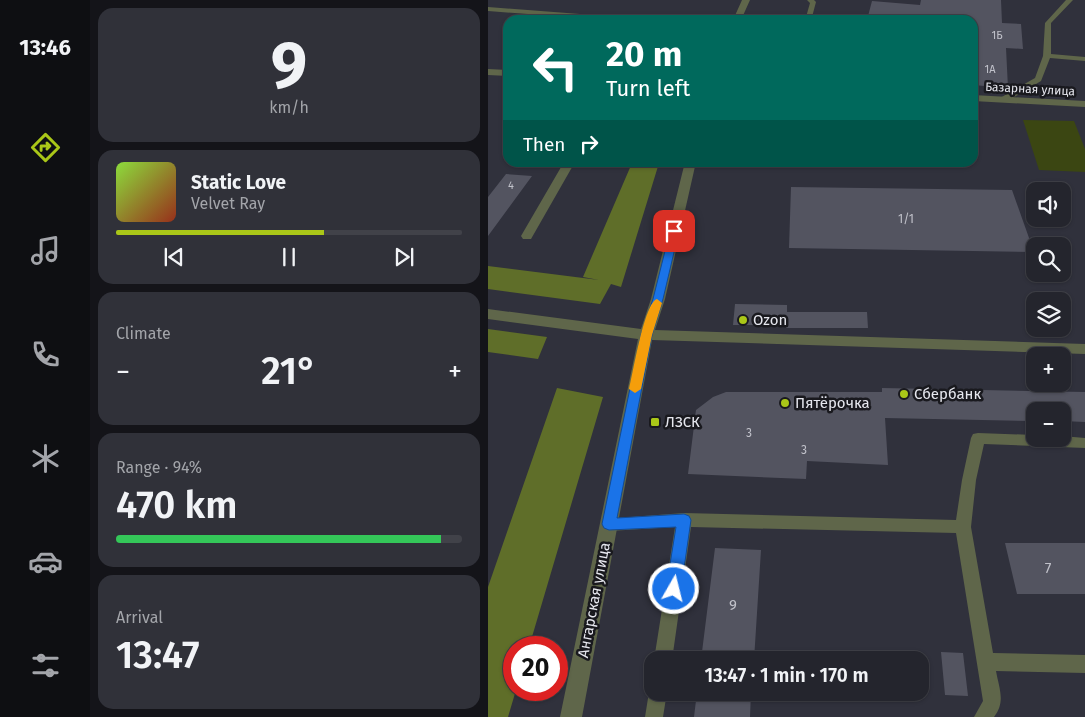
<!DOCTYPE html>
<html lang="en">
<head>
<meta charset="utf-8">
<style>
	:root { --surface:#24252d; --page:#303139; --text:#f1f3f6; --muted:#a3a5aa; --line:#414249; --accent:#aac718 }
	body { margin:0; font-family:"Fira Sans",sans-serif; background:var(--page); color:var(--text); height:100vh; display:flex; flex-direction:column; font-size:19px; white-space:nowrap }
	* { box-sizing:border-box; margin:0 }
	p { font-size:16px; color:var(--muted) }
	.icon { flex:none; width:28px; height:28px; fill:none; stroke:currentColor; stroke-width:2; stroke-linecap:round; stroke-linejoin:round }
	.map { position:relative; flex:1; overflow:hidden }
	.sheet { display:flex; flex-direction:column; gap:8px; padding:8px; background:#141419; width:398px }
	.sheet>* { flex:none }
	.banner { position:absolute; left:15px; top:15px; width:475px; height:152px; border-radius:15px; box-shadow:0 1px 4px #0004,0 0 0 1px var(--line); background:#00695c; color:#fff; overflow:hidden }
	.tools { position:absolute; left:538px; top:182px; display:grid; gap:10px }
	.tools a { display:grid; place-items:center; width:45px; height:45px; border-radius:10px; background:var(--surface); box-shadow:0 1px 4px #0004,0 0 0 1px var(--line); font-size:25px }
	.speed { position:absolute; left:15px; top:636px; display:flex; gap:10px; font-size:25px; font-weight:700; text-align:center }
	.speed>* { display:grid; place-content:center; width:65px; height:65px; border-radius:50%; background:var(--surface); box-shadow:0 1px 4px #0004,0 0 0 1px var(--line); line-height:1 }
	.speed .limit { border:8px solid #d22; background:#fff; color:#111 }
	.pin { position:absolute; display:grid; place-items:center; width:42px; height:42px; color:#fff; margin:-21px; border-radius:10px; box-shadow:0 2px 8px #0006 }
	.me { position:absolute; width:55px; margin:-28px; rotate:8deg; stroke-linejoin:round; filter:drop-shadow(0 0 4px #0008) }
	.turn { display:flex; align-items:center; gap:18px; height:105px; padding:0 20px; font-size:22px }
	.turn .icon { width:65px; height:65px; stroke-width:2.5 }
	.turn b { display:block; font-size:35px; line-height:42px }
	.then { display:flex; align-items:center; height:48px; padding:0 20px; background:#0003; gap:10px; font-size:19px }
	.big { font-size:38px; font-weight:600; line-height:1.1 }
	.sheet .widget { flex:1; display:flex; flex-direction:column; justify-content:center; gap:8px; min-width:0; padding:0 18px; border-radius:15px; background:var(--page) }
	.sheet .dial { align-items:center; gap:0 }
	.dial b { font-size:65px; line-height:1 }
	.song { display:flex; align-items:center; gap:15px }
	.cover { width:60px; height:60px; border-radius:8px; background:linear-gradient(135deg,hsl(90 70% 55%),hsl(10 70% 35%)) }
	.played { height:5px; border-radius:2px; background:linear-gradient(90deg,var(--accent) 60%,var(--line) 60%) }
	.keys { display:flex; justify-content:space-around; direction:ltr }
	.heat { display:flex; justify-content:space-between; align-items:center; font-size:28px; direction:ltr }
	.charge { height:8px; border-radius:4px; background:linear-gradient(90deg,#34c759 94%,var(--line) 0) }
	.trip { position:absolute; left:156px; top:651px; width:285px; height:50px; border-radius:15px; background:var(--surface); box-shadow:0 1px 4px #0004,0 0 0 1px var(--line); font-weight:600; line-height:50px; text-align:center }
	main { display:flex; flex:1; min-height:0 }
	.menu { display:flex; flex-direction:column; width:90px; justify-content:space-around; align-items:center; background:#0e0f12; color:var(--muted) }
	.menu .icon { width:35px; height:35px }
	.menu .on { color:var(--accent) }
	.menu b { font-size:22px; color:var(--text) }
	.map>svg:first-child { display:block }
	.green { fill:#3b4612 }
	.forest { fill:#5f6e29 }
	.building { fill:#535460 }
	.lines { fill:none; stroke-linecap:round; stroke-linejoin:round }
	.lane { fill:#5f664a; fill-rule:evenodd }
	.street { fill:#5f664a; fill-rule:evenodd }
	.route { fill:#1a73e8; stroke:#114b97 }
	.slow { fill:#f59e0b }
	.poi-dot { fill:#aac718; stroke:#19191e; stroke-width:2 }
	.labels { text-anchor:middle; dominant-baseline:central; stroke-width:5; stroke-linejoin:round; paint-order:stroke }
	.far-number-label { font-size:11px; fill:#c1c2ca }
	.far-street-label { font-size:12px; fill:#e6e7ee; stroke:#19191e }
	.number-label { font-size:12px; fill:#c1c2ca }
	.poi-label { font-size:15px; fill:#e6e7ee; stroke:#19191e; text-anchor:start }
	.near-number-label { font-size:15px; fill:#c1c2ca }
	.street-label { font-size:15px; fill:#e6e7ee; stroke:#19191e }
</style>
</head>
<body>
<main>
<nav class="menu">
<b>13:46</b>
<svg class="icon on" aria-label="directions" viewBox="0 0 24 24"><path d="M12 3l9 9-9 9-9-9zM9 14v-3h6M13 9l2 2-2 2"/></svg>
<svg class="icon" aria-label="music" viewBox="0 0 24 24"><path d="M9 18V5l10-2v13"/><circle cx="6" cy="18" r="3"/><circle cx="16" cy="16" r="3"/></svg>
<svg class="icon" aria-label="phone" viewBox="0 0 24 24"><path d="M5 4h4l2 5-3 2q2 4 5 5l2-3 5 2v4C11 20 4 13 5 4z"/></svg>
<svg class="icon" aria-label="climate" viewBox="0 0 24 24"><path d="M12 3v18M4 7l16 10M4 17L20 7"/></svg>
<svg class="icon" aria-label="car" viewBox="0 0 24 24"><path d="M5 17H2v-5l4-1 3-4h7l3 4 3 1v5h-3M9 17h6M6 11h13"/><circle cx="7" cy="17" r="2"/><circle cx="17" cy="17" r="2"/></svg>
<svg class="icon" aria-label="filters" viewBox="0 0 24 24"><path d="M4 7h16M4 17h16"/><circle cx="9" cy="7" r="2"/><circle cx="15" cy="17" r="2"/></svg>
</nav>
<section class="sheet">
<div class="widget dial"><b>9</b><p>km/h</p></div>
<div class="widget">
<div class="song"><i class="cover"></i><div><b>Static Love</b><p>Velvet Ray</p></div></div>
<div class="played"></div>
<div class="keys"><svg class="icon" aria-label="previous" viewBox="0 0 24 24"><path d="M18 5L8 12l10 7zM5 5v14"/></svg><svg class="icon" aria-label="pause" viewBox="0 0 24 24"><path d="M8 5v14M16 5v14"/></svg><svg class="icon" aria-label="next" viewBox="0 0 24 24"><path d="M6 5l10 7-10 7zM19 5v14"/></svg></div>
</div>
<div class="widget"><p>Climate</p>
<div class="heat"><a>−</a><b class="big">21°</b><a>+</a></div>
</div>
<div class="widget"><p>Range · 94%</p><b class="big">470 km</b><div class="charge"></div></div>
<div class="widget"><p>Arrival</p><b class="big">13:47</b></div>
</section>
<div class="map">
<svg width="598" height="717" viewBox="0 0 598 717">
	<rect width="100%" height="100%" fill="#30313c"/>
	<!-- green -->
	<path class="green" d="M535,120L586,121L597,149V172L551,170Z"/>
	<!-- forest -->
	<path class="forest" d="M144,163H171L133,287L123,284L112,304L0,289V266L111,280L95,277Z
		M0,329L59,337L50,359L0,352Z
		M69,388L115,397L41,647L26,648L28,690L20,717H0V587Z"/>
	<!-- building -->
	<path class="building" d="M433,0H513L514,23L533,24L535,49L518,48L520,88L485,85V20H379L384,1L432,5Z
		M18,174L44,176L0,236V197Z
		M303,187L524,190L546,252L301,248Z
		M247,304L299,305V312H379L380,328H298V325H245Z
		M394,388L598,392V422L574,421V411H546V421L397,418L400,465L319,461L318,479L200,474L208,410L225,397L238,392H394Z
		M517,543H598V594H529Z
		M227,548L273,550L266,660H213Z
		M453,652L475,653L480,696L457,695Z
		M209,692H263L262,717H206Z"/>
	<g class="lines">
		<!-- lane -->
		<path class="lane" d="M319,0H326L328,2L324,17L321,19L318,17L322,3Z
			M578,0H585L563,23V54L598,57V61L562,58L553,81L518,102H512V98L547,78L555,56L557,23Z
			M0,7L92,14L95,16L92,18L0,11Z
			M490,433L546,435V439H574V436L598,438V448L496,444L488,480L483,527L505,653L598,655V673L508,671C511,688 518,702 506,717H486L495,701L468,533L203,527L184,660H166L187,527L121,531L116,529L113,524L116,519L196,513L468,520L474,480L483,438L485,434Z
			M165,685V692H179L175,717H157L161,692Z"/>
		<!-- street -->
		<path class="street" d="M254,0H262L253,20H245Z
			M0,69L20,70V76L0,75Z
			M485,95L598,101V107L485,101Z
			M76,162H87L43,239H35L33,236Z
			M197,162H208L177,299L167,330L598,344V354L164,340L94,717H72L150,339L0,319V309L153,329L163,299Z"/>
	</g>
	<!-- route -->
	<path class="route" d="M186,228L191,231L175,299L164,335L129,518L196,514L201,516L203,520L193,589L191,594L186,596L180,594L178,589L188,527L121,530L116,528L114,524L153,335L165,299L182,231Z"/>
	<!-- slow -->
	<path class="slow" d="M169,299L174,303L164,335L153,389L147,393L141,389C145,374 156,303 169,299Z"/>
	<!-- markers -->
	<g class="poi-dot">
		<circle cx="255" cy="320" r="5"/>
		<circle cx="416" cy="394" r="5"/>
		<circle cx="297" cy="403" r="5"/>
		<rect x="162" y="417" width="10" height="10" rx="2.5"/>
	</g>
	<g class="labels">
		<!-- far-number labels -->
		<g class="far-number-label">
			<text x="509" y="35">1Б</text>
			<text x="502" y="69">1А</text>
			<text x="23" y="185">4</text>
		</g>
		<!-- far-street labels -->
		<g class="far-street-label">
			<text transform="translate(542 89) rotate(3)">Базарная улица</text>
		</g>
		<!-- number labels -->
		<g class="number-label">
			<text x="418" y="219">1/1</text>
			<text x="261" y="433">3</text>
			<text x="316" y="450">3</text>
		</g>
		<!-- poi labels -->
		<g class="poi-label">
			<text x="265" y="320">Ozon</text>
			<text x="426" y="394">Сбербанк</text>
			<text x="307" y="403">Пятёрочка</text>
			<text x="177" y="422">ЛЗСК</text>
		</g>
		<!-- near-number labels -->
		<g class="near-number-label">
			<text x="560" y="568">7</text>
			<text x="245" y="605">9</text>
		</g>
		<!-- street labels -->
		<g class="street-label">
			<text transform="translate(106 600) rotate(-79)">Ангарская улица</text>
		</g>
	</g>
</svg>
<div class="tools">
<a><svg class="icon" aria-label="sound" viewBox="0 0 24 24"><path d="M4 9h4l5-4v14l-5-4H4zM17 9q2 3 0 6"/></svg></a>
<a><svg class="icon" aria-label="search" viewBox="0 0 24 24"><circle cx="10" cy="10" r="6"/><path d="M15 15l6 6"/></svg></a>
<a><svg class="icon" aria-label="layers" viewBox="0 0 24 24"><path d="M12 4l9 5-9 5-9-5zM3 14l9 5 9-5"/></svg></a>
<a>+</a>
<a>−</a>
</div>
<div class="speed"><div class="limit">20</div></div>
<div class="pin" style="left:186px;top:231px;background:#d93025"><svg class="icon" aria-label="arrive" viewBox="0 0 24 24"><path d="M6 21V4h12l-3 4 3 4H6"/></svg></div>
<svg class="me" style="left:186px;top:589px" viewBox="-20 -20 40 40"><circle r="17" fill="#1a73e8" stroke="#fff" stroke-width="3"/><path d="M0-11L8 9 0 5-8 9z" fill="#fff"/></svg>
<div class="trip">13:47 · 1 min · 170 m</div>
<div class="banner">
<div class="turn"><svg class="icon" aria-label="left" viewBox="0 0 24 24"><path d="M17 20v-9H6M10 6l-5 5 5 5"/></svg><div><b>20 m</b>Turn left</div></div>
<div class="then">Then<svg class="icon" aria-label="right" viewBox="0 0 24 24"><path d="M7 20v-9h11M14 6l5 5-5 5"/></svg></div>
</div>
</div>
</main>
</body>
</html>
